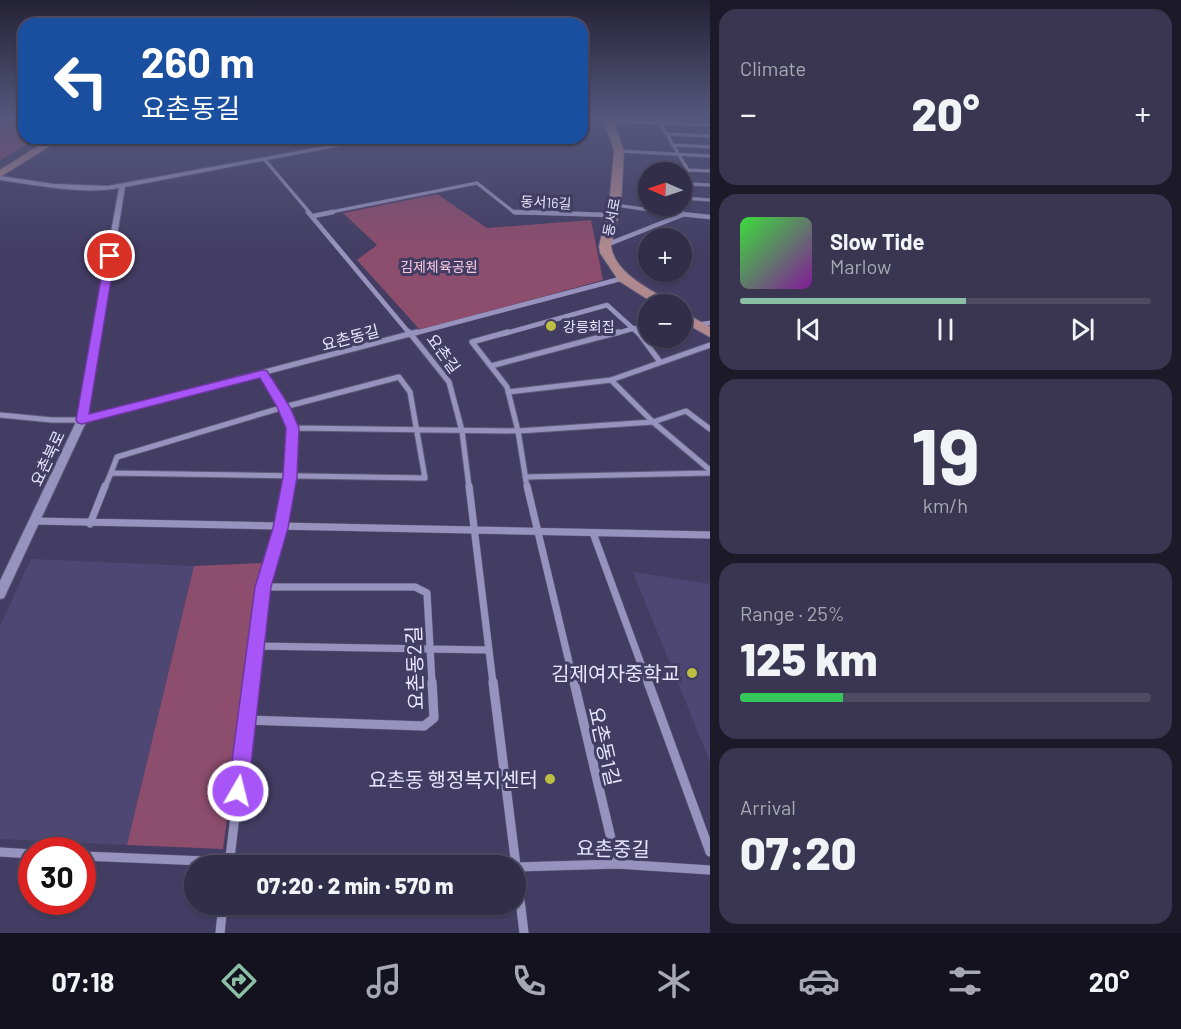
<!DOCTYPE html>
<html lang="en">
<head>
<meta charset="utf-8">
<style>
	:root { --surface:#322e4a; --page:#3a3651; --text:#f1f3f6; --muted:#a8a8b5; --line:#4d4a62; --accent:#8abfa5 }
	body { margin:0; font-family:Barlow,"Noto Sans KR",sans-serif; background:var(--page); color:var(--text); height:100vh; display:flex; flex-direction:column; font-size:22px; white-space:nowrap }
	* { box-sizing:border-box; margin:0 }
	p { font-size:20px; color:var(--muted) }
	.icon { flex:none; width:33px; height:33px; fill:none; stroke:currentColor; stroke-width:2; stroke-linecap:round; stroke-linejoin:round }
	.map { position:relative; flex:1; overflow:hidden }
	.sheet { display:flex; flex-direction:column; gap:9px; padding:9px; background:#1c1929; width:471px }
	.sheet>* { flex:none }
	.top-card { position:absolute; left:18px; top:18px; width:570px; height:126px; border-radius:18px; box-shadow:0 2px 4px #0004,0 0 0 2px var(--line); background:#1a4fa0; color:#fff; overflow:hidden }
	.needle { width:39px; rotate:272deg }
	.controls { position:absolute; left:638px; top:162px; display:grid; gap:12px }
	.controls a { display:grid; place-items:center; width:54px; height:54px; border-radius:50%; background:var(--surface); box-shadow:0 2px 4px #0004,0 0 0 2px var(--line); font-size:30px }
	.speed { position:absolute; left:18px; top:837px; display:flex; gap:12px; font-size:30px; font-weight:700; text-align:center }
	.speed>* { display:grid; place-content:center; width:78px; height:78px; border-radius:50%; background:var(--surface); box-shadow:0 2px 4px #0004,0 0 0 2px var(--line); line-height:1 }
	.speed .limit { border:9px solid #d22; background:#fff; color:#111 }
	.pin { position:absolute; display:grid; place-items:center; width:51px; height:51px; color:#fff; margin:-26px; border:3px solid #fff; border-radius:50%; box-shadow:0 2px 6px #0007 }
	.me { position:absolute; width:66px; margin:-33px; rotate:8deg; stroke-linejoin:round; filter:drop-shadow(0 0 4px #0008) }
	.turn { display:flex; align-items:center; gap:21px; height:126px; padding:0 24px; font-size:27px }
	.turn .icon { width:78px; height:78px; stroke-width:2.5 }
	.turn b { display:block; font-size:42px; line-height:51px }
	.big { font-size:45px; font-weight:800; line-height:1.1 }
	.sheet .card { flex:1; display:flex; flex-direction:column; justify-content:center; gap:9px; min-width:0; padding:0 21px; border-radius:18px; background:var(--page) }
	.sheet .dial { align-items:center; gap:0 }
	.dial b { font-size:78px; line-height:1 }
	.song { display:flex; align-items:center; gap:18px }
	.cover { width:72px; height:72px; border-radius:9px; background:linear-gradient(135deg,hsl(120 70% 55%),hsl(290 70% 35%)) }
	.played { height:6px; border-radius:3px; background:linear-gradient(90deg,var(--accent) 55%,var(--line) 55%) }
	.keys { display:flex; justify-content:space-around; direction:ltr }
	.heat { display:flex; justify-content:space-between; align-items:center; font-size:33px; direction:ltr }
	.charge { height:9px; border-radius:4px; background:linear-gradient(90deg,#34c759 25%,var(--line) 0) }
	.trip { position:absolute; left:184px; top:855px; width:342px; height:60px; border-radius:30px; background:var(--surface); box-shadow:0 2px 4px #0004,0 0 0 2px var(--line); font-weight:800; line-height:60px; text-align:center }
	.tab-bar { display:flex; height:96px; justify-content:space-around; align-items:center; background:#14121e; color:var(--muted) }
	.tab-bar .icon { width:42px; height:42px }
	.tab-bar .current { color:var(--accent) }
	.tab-bar b { font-size:27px; color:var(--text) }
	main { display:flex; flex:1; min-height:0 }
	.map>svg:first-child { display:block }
	.built { fill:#4e4773 }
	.green { fill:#8d4d6d }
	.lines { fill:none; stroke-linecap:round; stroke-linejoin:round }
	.minor-far4-casing { stroke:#5f5a7a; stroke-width:4 }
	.minor-far3-casing { stroke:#5f5a7a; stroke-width:5 }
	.minor-far2-casing { stroke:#5f5a7a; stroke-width:7 }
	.minor-far1-casing { stroke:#5f5a7a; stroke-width:8 }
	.minor-casing { stroke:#5f5a7a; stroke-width:10 }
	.tertiary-casing { stroke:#5f5a7a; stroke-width:2 }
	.secondary-casing { stroke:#5f5a7a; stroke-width:2 }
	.minor-far4 { stroke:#9893be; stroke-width:3 }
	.minor-far3 { stroke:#9893be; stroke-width:4.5 }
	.minor-far2 { stroke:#9893be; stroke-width:5 }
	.minor-far1 { stroke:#9893be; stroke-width:7 }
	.minor { stroke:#9893be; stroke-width:9 }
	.tertiary { fill:#9893be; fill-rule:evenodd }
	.secondary { fill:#b0898e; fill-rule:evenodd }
	.route { fill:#a855f7; stroke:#6d37a1; stroke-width:1.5 }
	.poi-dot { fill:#bdbf43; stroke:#433d63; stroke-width:2 }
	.labels { text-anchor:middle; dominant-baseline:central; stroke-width:6; stroke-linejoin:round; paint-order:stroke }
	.far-street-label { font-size:14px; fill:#e8e6fe; stroke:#433d63 }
	.far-park-label { font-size:14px; fill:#f8cade; stroke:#433d63 }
	.far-poi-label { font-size:14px; fill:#e8e6fe; stroke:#433d63; text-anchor:start }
	.street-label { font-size:16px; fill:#e8e6fe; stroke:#433d63 }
	.near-street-label { font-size:20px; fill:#e8e6fe; stroke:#433d63 }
	.near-poi-label { font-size:20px; fill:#e8e6fe; stroke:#433d63; text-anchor:end }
</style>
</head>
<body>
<main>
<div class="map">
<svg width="710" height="933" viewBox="0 0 710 933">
	<rect width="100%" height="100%" fill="#433d63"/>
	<!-- built -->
	<path class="built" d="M31,559L194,566L127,845L0,839V626Z
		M633,572L710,584V762Z"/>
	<!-- green -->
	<path class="green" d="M0,118H24V138H38L0,160Z
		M437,194L487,228L591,220L603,280L421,331L357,260L377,245L343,213Z
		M262,563L223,849L127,845L194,566Z"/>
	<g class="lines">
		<!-- minor-far4 casing -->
		<g class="minor-far4-casing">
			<path id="minor-far4" d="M657,118L688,170L682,213
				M608,121L710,125
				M667,134L710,136
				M674,145L710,147
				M619,151L710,156
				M265,160L310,213
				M688,170L710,171
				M688,184L710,185
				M684,198L710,200
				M615,205L671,213
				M326,213L477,183L515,213H533"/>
		</g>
		<!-- minor-far3 casing -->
		<g class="minor-far3-casing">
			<path id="minor-far3" d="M308,212L410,334
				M514,212L611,215
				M661,212L710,217
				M313,216L333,212
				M606,245L682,215V212
				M697,325L710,323
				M412,334L624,278
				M503,334L607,305L639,334
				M614,334L635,328"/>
		</g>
		<!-- minor-far2 casing -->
		<g class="minor-far2-casing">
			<path id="minor-far2" d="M409,332L449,382L462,431L469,487
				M508,332L472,342L507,387L518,431L527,487
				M638,332L660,362
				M491,366L619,332
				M263,373L284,407L293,428L288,487
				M399,377L410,392L425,478L111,473L117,457L284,407Z
				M611,380L653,422L710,470
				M508,392L611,380L710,345
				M0,415L52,420H82L417,332
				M293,428L518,431L653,422L686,411L710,429
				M525,477L710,473
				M105,487L111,473"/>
		</g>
		<!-- minor-far1 casing -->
		<g class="minor-far1-casing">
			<path id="minor-far1" d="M469,486L493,683
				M527,486L574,683
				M34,521L710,535
				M90,524L105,486
				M593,533L648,683
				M263,587H415L427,593L432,683
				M256,646L489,650
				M251,683L263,587L280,528L288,486"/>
		</g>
		<!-- minor casing -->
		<g class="minor-casing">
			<path id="minor" d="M493,682L516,866
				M574,682L617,864
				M648,682L710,852
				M248,720L424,726L434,718L432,682
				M0,852L32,854
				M82,856L229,862L448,866
				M229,866L251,682
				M516,867L617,864L710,870
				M516,867L524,933
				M220,933L223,904"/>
		</g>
		<!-- tertiary casing -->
		<g class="tertiary-casing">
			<path id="tertiary" d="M370,138H382L125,187L87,420L4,598L0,599V581L77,420L119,188C83,195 36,185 0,180V176L54,184L108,186Z"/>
		</g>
		<!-- secondary casing -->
		<g class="secondary-casing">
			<path id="secondary" d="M603,118H612L624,151L621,205L611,246C615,273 648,288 669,301L671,304H655L619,281L600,253L599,246L609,205L614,151Z
				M51,138H63L0,177V170Z
				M681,311L710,327V337L681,321Z"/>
		</g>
		<!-- minor-far4 -->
		<use href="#minor-far4" class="minor-far4"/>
		<!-- minor-far3 -->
		<use href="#minor-far3" class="minor-far3"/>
		<!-- minor-far2 -->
		<use href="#minor-far2" class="minor-far2"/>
		<!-- minor-far1 -->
		<use href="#minor-far1" class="minor-far1"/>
		<!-- minor -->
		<use href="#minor" class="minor"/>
		<!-- tertiary -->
		<use href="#tertiary" class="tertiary"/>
		<!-- secondary -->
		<use href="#secondary" class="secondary"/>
	</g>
	<!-- sky -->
	<linearGradient id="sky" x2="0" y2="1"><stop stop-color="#252236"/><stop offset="0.47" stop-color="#55577c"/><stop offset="1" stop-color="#55577c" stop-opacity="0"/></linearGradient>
	<rect width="710" height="249" fill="url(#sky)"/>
	<!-- route -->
	<path class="route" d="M110,253L115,256L89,414L263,370L267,371L290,407L299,428L297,477L288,528L271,587L248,791L245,798L238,801L231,798L228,791L255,587L273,528L283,477L286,428L277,407L260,378L82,424L78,423L76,420L105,256Z"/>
	<!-- markers -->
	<g class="poi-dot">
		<circle cx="551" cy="326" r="6"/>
		<circle cx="692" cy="673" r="6"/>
		<circle cx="550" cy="779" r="6"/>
	</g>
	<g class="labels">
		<!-- far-street labels -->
		<g class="far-street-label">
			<text transform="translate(546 202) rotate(3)">동서16길</text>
			<text transform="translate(611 217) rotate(-79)">동서로</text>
		</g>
		<!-- far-park labels -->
		<g class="far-park-label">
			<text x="439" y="266">김제체육공원</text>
		</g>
		<!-- far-poi labels -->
		<g class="far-poi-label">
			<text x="563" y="326">강릉회집</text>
		</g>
		<!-- street labels -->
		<g class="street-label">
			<text transform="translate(350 337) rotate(-15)">요촌동길</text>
			<text transform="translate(444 353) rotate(54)">요촌길</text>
			<text transform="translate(47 458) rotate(-65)">요촌북로</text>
		</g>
		<!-- near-street labels -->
		<g class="near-street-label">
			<text transform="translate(414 668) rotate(-92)">요촌동2길</text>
			<text transform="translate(605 746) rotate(77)">요촌동1길</text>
			<text transform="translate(613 848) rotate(1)">요촌중길</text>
		</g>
		<!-- near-poi labels -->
		<g class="near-poi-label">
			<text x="680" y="673">김제여자중학교</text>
			<text x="538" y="779">요촌동 행정복지센터</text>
		</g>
	</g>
</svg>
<div class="controls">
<a><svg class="needle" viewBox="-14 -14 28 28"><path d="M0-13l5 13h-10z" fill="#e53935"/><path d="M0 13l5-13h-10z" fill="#a8a8b5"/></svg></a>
<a>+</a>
<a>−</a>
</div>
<div class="speed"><div class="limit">30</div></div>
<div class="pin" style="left:110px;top:256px;background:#d93025"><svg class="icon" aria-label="arrive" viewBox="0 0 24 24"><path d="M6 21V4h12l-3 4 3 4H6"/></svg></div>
<svg class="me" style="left:238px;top:791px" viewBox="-20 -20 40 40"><circle r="17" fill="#a855f7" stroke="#fff" stroke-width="3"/><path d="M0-11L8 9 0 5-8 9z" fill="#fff"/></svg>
<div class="trip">07:20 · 2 min · 570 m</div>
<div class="top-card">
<div class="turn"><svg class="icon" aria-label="left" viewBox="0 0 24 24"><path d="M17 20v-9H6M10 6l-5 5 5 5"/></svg><div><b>260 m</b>요촌동길</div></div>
</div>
</div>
<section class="sheet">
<div class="card"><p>Climate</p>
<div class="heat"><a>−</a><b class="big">20°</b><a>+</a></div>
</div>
<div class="card">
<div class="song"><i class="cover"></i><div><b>Slow Tide</b><p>Marlow</p></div></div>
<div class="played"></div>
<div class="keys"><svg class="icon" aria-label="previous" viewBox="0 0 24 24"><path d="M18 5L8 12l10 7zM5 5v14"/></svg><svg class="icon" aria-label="pause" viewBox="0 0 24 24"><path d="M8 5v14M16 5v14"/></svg><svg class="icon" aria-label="next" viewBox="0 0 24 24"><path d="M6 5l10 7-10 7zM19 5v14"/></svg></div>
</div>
<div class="card dial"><b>19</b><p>km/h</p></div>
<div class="card"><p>Range · 25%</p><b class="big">125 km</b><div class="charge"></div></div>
<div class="card"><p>Arrival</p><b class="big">07:20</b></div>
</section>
</main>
<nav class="tab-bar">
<b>07:18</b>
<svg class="icon current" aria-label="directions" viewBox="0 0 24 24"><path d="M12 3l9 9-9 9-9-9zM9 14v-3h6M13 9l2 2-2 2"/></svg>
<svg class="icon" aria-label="music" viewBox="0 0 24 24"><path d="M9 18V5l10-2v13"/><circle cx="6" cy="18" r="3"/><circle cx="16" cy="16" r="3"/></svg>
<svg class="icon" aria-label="phone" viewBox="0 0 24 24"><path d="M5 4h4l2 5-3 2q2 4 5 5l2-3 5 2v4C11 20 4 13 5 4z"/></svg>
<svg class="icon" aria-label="climate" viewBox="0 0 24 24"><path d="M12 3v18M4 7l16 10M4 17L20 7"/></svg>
<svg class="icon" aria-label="car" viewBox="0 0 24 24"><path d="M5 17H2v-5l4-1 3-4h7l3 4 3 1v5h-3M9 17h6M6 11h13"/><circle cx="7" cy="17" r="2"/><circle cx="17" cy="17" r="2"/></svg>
<svg class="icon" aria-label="filters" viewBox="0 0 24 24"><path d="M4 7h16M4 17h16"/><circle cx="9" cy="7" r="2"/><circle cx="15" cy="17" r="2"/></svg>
<b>20°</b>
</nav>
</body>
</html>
